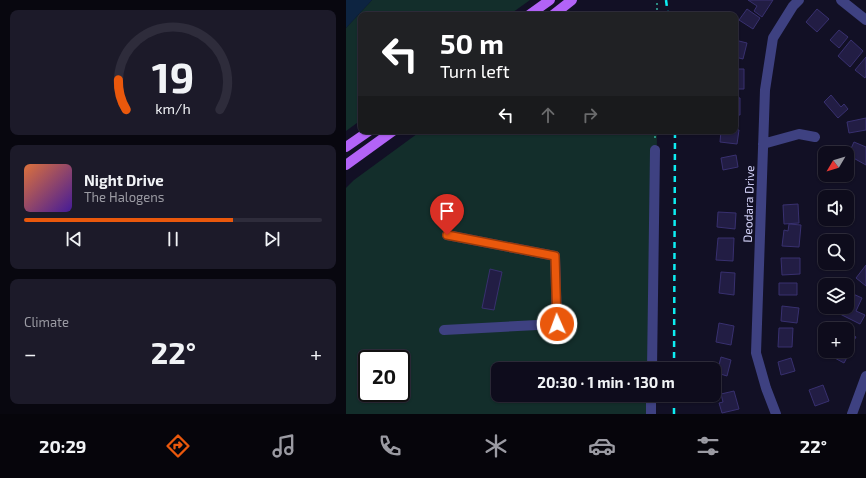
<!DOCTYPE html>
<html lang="en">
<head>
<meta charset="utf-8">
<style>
	:root { --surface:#0e0c1c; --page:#1c1a29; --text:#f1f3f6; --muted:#9b9ba3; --line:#2e2c3b; --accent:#ea580c }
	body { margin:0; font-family:"Exo 2",sans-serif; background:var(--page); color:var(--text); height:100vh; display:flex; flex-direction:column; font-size:15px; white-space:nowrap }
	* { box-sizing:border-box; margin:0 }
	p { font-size:13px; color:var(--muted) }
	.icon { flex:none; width:22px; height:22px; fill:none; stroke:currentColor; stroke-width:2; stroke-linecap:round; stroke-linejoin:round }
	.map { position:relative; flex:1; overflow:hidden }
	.details { display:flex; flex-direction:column; gap:10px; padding:10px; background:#08070f; width:346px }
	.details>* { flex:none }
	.top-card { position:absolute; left:12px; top:12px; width:380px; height:122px; border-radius:8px; box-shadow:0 1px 3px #0004,0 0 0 1px var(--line); background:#202124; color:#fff; overflow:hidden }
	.needle { width:26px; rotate:232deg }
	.controls { position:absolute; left:472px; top:146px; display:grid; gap:8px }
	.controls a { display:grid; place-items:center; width:36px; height:36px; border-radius:8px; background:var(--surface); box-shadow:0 1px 3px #0004,0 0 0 1px var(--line); font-size:20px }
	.speed { position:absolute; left:12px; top:350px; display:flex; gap:8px; font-size:20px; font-weight:700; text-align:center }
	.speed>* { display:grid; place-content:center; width:52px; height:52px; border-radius:50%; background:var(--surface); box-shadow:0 1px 3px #0004,0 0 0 1px var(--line); line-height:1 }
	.speed .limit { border:2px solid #111; border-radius:6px; background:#fff; color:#111 }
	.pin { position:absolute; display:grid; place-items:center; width:34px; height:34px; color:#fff; margin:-41px -17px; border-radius:50% 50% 50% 0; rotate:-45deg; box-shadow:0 0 4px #0007 }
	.pin .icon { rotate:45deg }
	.me { position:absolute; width:44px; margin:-22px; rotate:358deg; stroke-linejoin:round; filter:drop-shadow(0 0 3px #0008) }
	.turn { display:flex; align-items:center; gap:14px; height:84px; padding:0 16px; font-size:18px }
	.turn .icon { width:52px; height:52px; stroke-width:2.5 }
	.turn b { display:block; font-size:28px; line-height:34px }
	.lanes { display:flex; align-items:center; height:38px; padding:0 16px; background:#0003; justify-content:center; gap:20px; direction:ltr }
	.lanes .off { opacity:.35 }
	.big { font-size:30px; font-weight:700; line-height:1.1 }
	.details .card { flex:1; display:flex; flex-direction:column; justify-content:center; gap:6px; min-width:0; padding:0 14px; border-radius:8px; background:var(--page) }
	.details .dial { align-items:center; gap:0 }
	.dial svg { height:104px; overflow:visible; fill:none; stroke:var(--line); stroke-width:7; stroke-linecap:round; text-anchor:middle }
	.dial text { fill:var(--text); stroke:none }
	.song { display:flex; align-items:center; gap:12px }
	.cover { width:48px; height:48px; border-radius:6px; background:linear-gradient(135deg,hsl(20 70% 55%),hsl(260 70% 35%)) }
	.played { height:4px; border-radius:2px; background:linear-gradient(90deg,var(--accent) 70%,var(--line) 70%) }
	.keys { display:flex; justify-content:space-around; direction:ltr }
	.heat { display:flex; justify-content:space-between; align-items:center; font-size:22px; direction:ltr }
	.trip { position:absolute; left:145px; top:362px; width:230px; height:40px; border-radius:8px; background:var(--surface); box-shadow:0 1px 3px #0004,0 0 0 1px var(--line); font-weight:700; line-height:40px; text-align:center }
	.dock { display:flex; height:64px; justify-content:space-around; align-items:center; background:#06050b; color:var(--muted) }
	.dock .icon { width:28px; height:28px }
	.dock .current { color:var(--accent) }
	.dock b { font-size:18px; color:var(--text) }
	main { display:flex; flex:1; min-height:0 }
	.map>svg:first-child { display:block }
	.green { fill:#132e2b; fill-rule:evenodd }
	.water { fill:#0d2441 }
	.building { fill:#221d44; stroke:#38306f }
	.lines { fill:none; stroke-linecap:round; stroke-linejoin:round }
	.path { stroke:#36b19f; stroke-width:1.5; stroke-dasharray:2 3; stroke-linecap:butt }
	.minor { stroke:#3e4181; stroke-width:10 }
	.major { stroke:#b363f7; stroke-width:10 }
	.rail { stroke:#0deef2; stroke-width:2.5; stroke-dasharray:6 5; stroke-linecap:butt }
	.route-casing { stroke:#983908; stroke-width:10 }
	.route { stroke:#ea580c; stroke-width:7 }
	.labels { text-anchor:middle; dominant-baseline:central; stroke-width:4; stroke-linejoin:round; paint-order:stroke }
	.street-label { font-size:12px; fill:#d7d6fd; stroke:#121025 }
</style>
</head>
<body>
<main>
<section class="details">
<div class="card dial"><svg viewBox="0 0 100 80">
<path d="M14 69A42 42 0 1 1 86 69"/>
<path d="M14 69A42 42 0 0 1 8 46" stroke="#ea580c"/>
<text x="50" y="56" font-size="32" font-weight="700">19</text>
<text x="50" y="72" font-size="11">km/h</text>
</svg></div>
<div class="card">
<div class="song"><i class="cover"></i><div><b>Night Drive</b><p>The Halogens</p></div></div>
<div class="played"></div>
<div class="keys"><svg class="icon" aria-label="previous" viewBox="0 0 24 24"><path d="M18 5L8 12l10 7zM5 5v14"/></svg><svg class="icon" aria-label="pause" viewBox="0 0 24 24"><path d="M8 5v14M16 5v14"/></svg><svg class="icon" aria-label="next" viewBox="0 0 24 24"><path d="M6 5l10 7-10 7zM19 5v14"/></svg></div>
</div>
<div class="card"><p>Climate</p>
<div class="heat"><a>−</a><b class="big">22°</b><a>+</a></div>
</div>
</section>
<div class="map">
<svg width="520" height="414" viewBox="0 0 520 414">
	<rect width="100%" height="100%" fill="#121025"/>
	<!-- green -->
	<path class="green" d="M26,0H184L163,15H15V120L0,131V28Z
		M75,131H311L308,369H152V395H308V414H0V188L8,180ZM21,359H55V393H21Z"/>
	<!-- water -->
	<path class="water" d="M0,0H26L0,28Z"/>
	<!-- building -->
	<path class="building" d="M402,0H427L416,17L408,11L411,6Z
		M401,9L414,18L407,29L393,20Z
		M471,9L483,19L471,32L460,22Z
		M493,30L502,37L493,48L484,40Z
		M389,40L401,43L397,59L389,57Z
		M505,40L517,51L504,67L492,56Z
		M520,57V76L519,78L509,70Z
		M389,69H398V89H389Z
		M485,95L495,107L498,104L502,109L492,118L478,102Z
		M389,97L394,98V115H389Z
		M520,118V130L503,133L501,122Z
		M389,129L393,130L391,144L374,142L375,131H389Z
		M508,142L520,147V165L502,155Z
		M390,155L392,167L377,170L375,158Z
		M501,168L505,173L492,182L488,175H501Z
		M452,204L453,223L438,224L437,205Z
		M372,212L390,213L389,229L371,227Z
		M443,224L455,225L453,247L436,246L438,230L442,231Z
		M372,238H388L387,261L370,260Z
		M435,258H454V274L436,275Z
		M520,265V286L510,278Z
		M144,269L156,272L148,310L136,308Z
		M375,272L389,273L388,295L373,293Z
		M433,283H451V295H433Z
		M505,293L516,298L510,311L519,315L514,324L494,314L498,307H501V300Z
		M436,306L453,308L451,323L435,321Z
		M373,323L388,326L385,345L370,342Z
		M433,328H447L446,347H432Z
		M501,332L510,337L503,349L505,350L498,363L485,356L487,351H501Z
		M375,357L385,360L381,376L371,373Z
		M445,358L449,371L435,375L432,362Z
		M477,385L483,401L469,406L463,390Z
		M388,391L393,409L376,413L373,403L377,402L375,394Z"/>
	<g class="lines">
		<!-- path -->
		<path class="path" d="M311,15V0
			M309,131V140"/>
		<!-- minor -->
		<path class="minor" d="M495,0L520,20
			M417,144L453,134L469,137
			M98,330L211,324L209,256L101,235
			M306,369L309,150
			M305,395V414
			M430,414L420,388L410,353L419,90L427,38L447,6L453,0
			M506,414L520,376"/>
		<!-- major -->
		<path class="major" d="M183,15L204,0
			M207,15L226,0
			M0,147L23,131
			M0,165L47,131"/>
		<!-- rail -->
		<path class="rail" d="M320,0L322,15
			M328,369L329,131
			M328,414V395"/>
	</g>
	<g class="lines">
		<!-- route casing -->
		<g class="route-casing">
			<path id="route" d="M101,235L209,256L211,324"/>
		</g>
		<!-- route -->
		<use href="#route" class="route"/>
	</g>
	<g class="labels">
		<!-- street labels -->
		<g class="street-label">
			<text transform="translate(402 204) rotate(-88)">Deodara Drive</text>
		</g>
	</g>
</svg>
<div class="controls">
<a><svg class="needle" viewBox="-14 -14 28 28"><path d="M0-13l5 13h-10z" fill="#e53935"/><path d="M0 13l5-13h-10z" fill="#9b9ba3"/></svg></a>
<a><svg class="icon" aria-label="sound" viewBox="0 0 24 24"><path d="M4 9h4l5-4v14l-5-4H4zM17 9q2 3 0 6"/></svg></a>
<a><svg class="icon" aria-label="search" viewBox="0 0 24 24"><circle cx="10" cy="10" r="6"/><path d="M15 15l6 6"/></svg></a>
<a><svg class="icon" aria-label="layers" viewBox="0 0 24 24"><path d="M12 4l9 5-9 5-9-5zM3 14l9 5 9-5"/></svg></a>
<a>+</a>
</div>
<div class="speed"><div class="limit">20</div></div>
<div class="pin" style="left:101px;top:235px;background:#d93025"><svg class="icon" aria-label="arrive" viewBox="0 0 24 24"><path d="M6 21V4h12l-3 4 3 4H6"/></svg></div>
<svg class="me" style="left:211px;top:324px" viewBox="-20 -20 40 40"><circle r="17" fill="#ea580c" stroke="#fff" stroke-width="3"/><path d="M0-11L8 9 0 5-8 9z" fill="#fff"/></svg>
<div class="trip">20:30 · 1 min · 130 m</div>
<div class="top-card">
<div class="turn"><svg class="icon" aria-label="left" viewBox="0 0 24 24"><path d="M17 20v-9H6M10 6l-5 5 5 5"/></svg><div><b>50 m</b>Turn left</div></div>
<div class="lanes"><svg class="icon" aria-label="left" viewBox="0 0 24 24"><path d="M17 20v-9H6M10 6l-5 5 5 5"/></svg><svg class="icon off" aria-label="ahead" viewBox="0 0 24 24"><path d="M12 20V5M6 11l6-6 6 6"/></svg><svg class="icon off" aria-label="right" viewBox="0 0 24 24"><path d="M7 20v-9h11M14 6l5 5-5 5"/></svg></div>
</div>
</div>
</main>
<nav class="dock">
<b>20:29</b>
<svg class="icon current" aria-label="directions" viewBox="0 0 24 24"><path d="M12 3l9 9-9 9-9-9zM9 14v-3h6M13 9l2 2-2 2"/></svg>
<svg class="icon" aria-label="music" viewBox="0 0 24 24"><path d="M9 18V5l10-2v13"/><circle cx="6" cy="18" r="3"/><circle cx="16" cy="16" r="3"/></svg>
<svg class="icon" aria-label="phone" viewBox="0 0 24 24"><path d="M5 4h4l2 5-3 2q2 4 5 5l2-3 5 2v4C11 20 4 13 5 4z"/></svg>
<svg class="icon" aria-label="climate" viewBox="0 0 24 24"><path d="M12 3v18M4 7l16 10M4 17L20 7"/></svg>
<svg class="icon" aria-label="car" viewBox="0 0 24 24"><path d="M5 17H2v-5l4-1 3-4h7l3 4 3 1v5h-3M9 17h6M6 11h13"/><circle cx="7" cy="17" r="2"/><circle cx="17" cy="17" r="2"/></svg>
<svg class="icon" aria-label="filters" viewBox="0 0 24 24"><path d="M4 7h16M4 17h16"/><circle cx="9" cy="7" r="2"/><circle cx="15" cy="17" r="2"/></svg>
<b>22°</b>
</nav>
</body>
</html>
